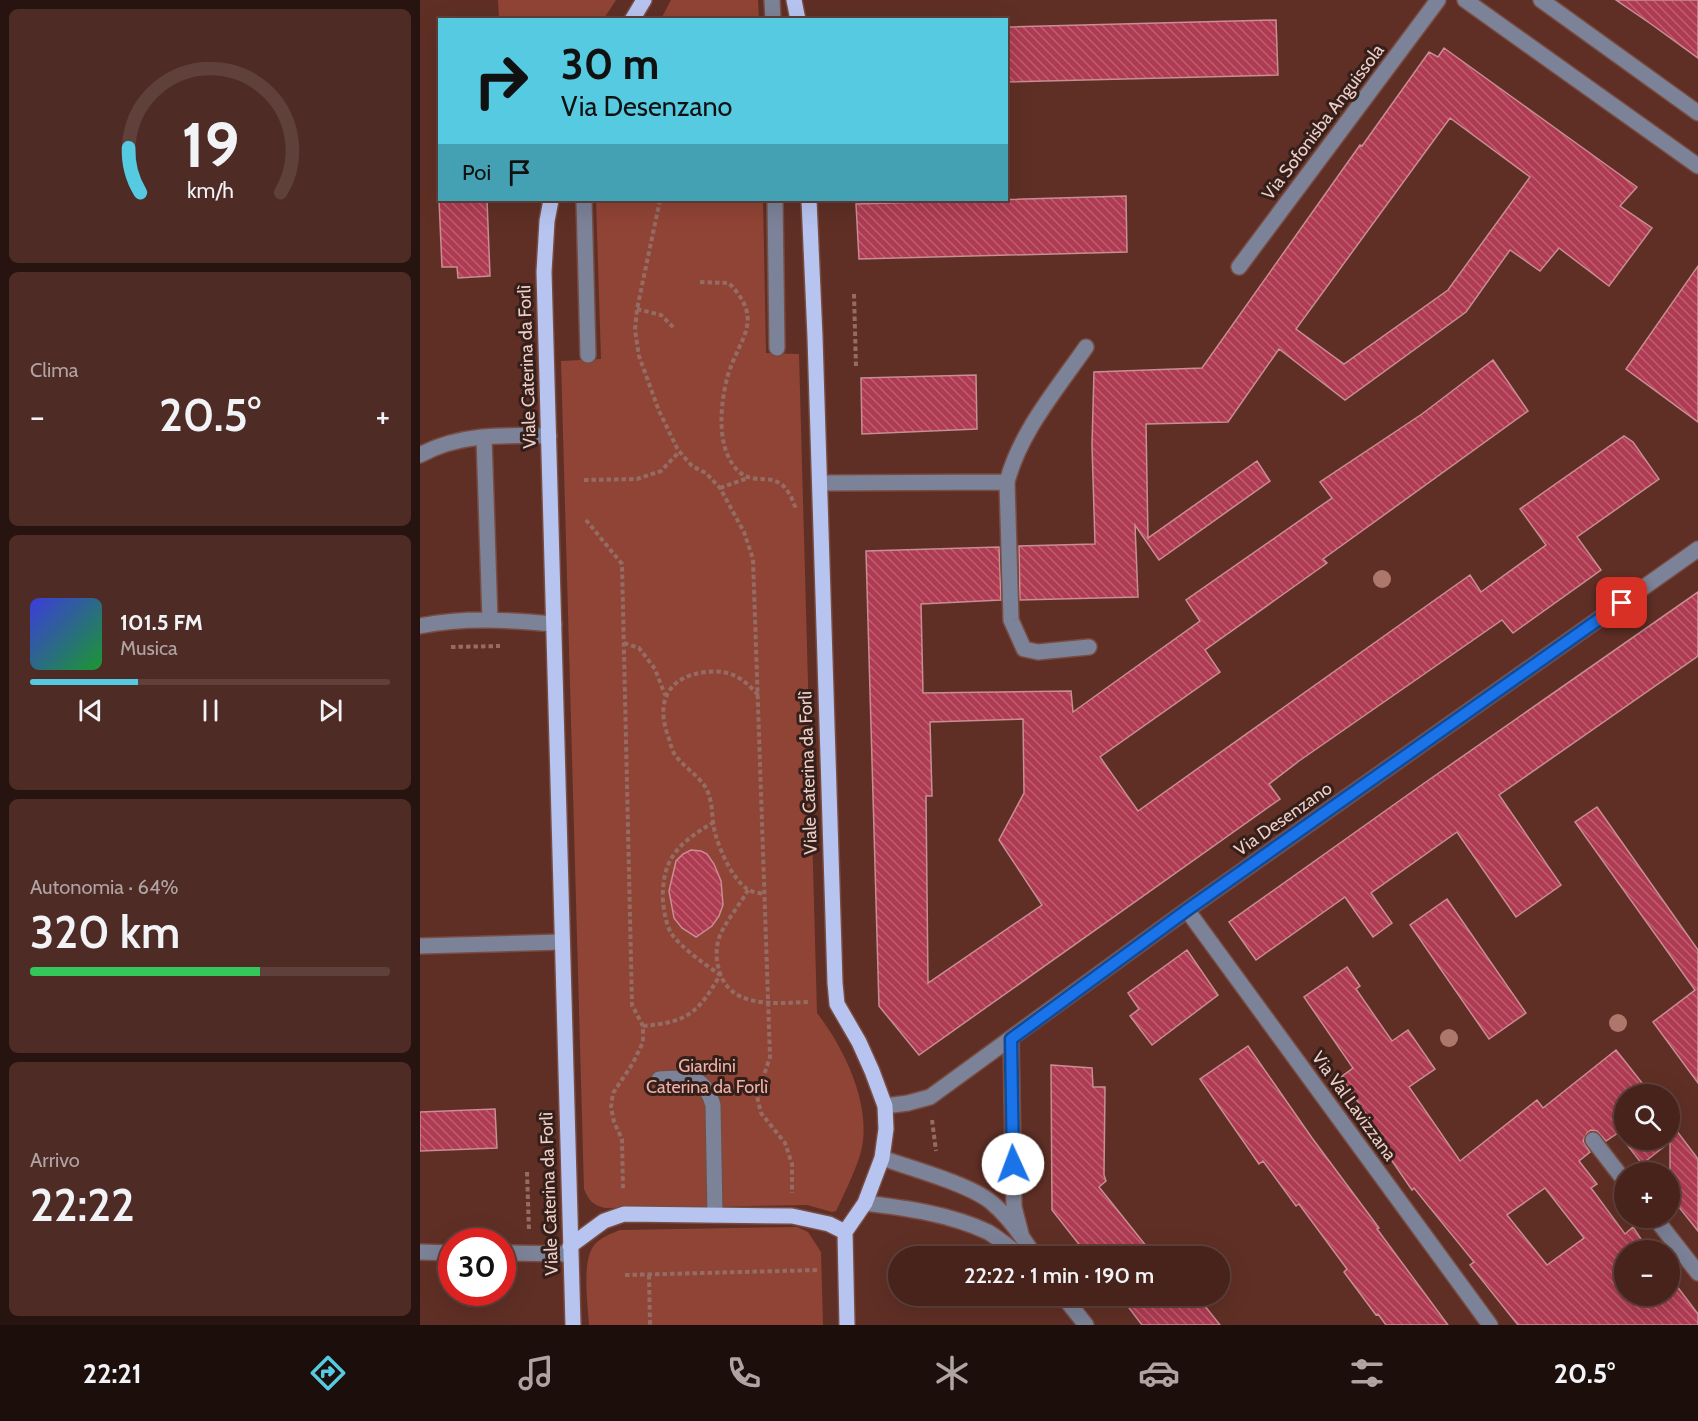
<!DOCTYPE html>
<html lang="it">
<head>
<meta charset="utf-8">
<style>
	:root { --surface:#47231c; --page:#4e2b25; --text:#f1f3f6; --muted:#b0a4a3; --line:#5f403b; --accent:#55cae0 }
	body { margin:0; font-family:Cabin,sans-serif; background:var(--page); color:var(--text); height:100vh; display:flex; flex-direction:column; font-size:22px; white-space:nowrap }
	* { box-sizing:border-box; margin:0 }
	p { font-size:20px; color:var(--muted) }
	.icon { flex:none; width:33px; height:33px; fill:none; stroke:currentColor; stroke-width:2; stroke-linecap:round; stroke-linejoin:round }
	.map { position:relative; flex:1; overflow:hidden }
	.sheet { display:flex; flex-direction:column; gap:9px; padding:9px; background:#27130f; width:420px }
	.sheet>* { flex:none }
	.guide { position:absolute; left:18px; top:18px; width:570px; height:183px; border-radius:0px; box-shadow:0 6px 24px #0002,0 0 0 2px var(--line); background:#55cae0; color:#111; overflow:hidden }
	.tools { position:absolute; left:1194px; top:1084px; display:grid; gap:12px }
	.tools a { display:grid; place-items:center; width:66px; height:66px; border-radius:50%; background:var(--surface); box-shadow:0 6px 24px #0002,0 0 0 2px var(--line); font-size:30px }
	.speed { position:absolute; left:18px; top:1228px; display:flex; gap:12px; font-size:30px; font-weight:700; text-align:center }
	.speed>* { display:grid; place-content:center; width:78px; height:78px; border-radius:50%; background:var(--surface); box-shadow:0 6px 24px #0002,0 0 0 2px var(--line); line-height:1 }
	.speed .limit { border:9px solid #d22; background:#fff; color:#111 }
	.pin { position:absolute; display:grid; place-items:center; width:51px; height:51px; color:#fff; margin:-26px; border-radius:12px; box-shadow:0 3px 9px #0006 }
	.me { position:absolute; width:66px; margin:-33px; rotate:358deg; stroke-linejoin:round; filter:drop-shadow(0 0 4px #0008) }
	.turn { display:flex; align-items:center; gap:21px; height:126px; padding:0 24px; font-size:27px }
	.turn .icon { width:78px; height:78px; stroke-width:2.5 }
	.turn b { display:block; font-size:42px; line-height:51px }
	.then { display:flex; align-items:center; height:57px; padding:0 24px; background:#0003; gap:12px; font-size:22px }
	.big { font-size:45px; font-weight:600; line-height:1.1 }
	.sheet .card { flex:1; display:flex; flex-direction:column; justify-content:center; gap:9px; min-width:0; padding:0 21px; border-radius:9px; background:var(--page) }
	.sheet .dial { align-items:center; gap:0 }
	.dial svg { height:156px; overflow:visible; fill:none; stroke:var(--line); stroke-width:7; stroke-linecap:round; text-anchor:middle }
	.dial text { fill:var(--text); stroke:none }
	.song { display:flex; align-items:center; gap:18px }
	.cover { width:72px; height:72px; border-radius:9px; background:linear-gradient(135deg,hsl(240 70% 55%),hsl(130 70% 35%)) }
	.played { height:6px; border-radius:3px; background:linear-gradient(90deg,var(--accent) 30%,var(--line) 30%) }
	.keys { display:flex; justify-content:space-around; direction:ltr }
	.heat { display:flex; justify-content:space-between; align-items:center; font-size:33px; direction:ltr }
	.charge { height:9px; border-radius:4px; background:linear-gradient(90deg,#34c759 64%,var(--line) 0) }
	.trip { position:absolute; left:468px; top:1246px; width:342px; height:60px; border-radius:30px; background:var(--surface); box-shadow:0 6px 24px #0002,0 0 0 2px var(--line); font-weight:600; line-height:60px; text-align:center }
	.tab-bar { display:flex; height:96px; justify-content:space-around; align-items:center; background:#1c0e0b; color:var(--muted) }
	.tab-bar .icon { width:42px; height:42px }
	.tab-bar .selected { color:var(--accent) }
	.tab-bar b { font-size:27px; color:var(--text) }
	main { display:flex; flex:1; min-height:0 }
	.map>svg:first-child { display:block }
	.park { fill:#904435 }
	.building { fill:url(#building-back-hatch); stroke:#c98d93; stroke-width:1.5; fill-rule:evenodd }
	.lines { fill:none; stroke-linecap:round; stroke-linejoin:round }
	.minor-casing { stroke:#794c42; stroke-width:18 }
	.major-casing { stroke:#794c42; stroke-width:18 }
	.path { stroke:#956c63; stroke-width:4; stroke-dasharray:4.5 3; stroke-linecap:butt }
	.minor { stroke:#7c8297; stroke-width:15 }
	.major { stroke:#b7c4ef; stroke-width:15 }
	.tree { fill:#ae776c }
	.route-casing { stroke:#114b97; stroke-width:15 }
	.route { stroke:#1a73e8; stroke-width:10 }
	.labels { text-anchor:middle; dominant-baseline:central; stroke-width:6; stroke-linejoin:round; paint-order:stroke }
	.street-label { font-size:18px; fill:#edcec7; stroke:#351f1a }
	.park-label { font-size:18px; fill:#eeb2a6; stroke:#351f1a }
</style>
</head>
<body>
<main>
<section class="sheet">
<div class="card dial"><svg viewBox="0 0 100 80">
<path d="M14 69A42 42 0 1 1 86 69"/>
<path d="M14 69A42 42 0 0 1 8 46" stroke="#55cae0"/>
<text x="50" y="56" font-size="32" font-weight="700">19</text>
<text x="50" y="72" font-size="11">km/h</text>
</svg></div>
<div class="card"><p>Clima</p>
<div class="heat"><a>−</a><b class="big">20.5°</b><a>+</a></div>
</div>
<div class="card">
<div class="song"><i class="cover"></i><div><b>101.5 FM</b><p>Musica</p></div></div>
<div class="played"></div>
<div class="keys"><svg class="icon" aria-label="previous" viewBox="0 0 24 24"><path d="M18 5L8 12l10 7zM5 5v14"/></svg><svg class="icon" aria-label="pause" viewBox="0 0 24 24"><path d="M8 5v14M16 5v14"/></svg><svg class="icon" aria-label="next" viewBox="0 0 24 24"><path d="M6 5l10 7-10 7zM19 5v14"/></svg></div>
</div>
<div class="card"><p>Autonomia · 64%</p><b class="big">320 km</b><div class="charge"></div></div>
<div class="card"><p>Arrivo</p><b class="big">22:22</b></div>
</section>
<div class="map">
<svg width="1278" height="1325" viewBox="0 0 1278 1325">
	<defs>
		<pattern id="building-back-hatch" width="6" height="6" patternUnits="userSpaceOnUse" patternTransform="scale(1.5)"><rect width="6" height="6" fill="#af3b52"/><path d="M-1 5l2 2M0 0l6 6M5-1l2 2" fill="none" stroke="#be5f71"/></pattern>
	</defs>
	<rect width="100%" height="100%" fill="#5f2f25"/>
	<!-- park -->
	<path class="park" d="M78,0H196L183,20L79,19Z
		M251,0H338L339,19H241Z
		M176,200H343L346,353L379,354L397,1013C425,1049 454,1109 440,1155C434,1174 425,1192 416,1211L412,1212L387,1205L185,1208C173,1205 169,1201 164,1189L141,361L181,359Z
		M377,1227L388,1232L401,1252L403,1325H169C168,1305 161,1259 175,1244C182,1237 190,1234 200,1230Z"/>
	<!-- building -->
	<path class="building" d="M1196,0H1278V58L1231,24Z
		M856,20L858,75L586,82V27Z
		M1024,48L1217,187L1200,206L1232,228L1189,286L1139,248L1120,271L1090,250L1046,312L925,400L859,349L808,422L726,424L728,538L837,461L850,481L739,560L715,525L718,597L600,600L599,546L675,544L672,445L674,372L782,368L940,145L942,146L1009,52L1018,57ZM1030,118L1110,177L1028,290L924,364L876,329Z
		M706,196L707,252L439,259L436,204Z
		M19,200H67L70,276L38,278L37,267H22Z
		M1278,266V422L1206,369Z
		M1073,360L1108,411L903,559L907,563L785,650L800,672L680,757L718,811L1050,575L1061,592L1126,545L1100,509L1204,436L1213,442L1239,479L1157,537L1181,570L1093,633L1082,620L879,761L849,784L860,799L499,1055L459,1006L446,551L579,547L581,600L501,604L503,693L651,691L653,712L780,621L766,600L912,498L900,482L1002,414ZM603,719L604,793L579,840L622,905L508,983L506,796H512L510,722Z
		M556,375L557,429L442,434L441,378Z
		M1278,592V656L1079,795L1141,885L1096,917L1037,832L951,893L972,923L953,937L925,897L836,960L809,922L1003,784Z
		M1177,807L1278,950V1083L1233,1022L1275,990L1155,822Z
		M271,850L281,851L287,854L294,864L301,881L303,905L299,916L292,926L276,937L262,928L254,918L249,891L256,861L263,854Z
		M1027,899L1106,1013L1069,1039L990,925Z
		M767,950L798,995L732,1045L710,1016L719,1009L708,993Z
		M927,967L940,986L936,989L972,1041L988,1030L1015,1069L989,1087L1040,1161L1117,1100L1123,1108L1196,1050L1230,1093L1228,1095H1204V1140H1250V1122L1278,1159V1231L1250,1196V1142L1222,1164L1198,1133L1186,1141L1177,1131L1171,1130L1167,1133L1163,1141L1170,1152L1159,1161L1177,1184L1171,1188L1205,1234L1213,1227L1229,1251H1204V1296H1250V1277L1278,1314V1325H1098L1050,1265L1054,1262L994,1188L992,1190L957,1139L961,1136L921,1077L933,1068L884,997ZM1125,1188L1164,1238L1127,1265L1087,1215Z
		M828,1046L892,1138L959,1228L957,1229L1028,1325H966L958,1314L956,1315L924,1272L927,1269L879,1204L876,1206L843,1161L839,1164L780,1079Z
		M631,1065L672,1068L673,1087H685L684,1175L686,1181L679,1187L735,1257H669L632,1210Z
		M75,1109L77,1148L0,1151V1112Z
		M700,1296H777L800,1325H722Z"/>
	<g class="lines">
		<!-- minor casing -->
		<g class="minor-casing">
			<path id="minor" d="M352,0L353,20
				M1045,0L1278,166
				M1121,0L1278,113
				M164,200L168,355
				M355,200L357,348
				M819,267L1018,0
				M64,437L70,620
				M0,455C40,433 85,435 129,436
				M587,482L591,620L604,649L618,652L669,647
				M400,483L587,482C600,432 637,389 666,347
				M0,626C45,617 89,620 134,624
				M767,910L1070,1325
				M0,946L142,942
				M591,1039L594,1207L601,1234
				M239,1079C268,1078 283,1072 293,1105L295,1215
				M465,1106L488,1103L510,1097L767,910L1278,549
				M1173,1140L1204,1180
				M462,1158C490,1168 549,1184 571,1202C589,1217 603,1237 615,1257
				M445,1203C486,1208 530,1214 568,1232C580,1239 591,1249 602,1257
				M1235,1218L1278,1273
				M0,1252L32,1253
				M82,1253L150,1254
				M643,1296L666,1325"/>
		</g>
		<!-- major casing -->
		<g class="major-casing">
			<path id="major" d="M374,0L378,20
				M212,20L224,0
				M131,200L127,221L124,272L153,1325
				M389,200L395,337L415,983L417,1004L439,1042L452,1071L465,1106L466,1129L462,1158L445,1203L425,1232L427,1325
				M150,1246L184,1221L204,1214L372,1216L409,1224L425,1232"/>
		</g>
		<!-- path -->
		<path class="path" d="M240,200L217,309L215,330L219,356L239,411L258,450L272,466L286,473L300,488L324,532L333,559L350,1057L337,1096L341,1113L365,1143L372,1164V1193
			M280,282L309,283C345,321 320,336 308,375C302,396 299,424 304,444C307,458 317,476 332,478C339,480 348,478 355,481C367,485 372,498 376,509
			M434,294L436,367
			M217,309L241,315L255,329
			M164,480L217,479L241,471L259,452
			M300,488L328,478
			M166,520L202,564L212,1005L223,1026V1042L213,1063L193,1093L191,1107L194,1122L202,1139L203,1191
			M204,643L219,648L235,669L245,695
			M31,647L80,646
			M338,695C323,678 310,669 286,672C250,676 236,699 247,733C250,740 251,749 255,755C263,766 276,774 284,785C294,799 291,818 295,833C300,851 312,878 327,889C331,892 339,893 344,894
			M328,890C320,905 304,923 299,938C296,948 296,957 298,966C307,1010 355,1003 388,1002
			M223,1026C268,1022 278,1013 300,975C285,964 261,948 251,933C246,924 244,911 243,902C241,858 259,843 294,822
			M512,1120L516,1151
			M107,1172L109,1231
			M205,1275L399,1270
			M229,1275L230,1325"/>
		<!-- minor -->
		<use href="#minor" class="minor"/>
		<!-- major -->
		<use href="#major" class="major"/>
	</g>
	<!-- trees -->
	<g class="tree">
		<circle cx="962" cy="579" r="9"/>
		<circle cx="1198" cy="1023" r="9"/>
		<circle cx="1029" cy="1038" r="9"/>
	</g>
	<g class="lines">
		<!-- route casing -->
		<g class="route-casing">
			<path id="route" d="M593,1164L591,1039L767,910L1202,603"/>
		</g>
		<!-- route -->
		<use href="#route" class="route"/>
	</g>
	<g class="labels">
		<!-- street labels -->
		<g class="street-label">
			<text transform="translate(903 122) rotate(-53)">Via Sofonisba Anguissola</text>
			<text transform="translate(107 367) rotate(-92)">Viale Caterina da Forlì</text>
			<text transform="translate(388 773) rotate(-92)">Viale Caterina da Forlì</text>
			<text transform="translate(863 819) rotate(-35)">Via Desenzano</text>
			<text transform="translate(934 1106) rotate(54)">Via Val Lavizzana</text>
			<text transform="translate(129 1194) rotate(-92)">Viale Caterina da Forlì</text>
		</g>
		<!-- park labels -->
		<g class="park-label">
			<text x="287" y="1066">Giardini<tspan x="287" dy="21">Caterina da Forlì</tspan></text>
		</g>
	</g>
</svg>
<div class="tools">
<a><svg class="icon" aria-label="search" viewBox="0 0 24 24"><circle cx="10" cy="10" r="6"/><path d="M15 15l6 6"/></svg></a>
<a>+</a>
<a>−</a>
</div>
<div class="speed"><div class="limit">30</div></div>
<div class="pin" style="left:1202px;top:603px;background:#d93025"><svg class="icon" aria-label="arrive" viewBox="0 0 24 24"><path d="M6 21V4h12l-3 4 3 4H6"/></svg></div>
<svg class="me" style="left:593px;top:1164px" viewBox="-20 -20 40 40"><circle r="19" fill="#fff"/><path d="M0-13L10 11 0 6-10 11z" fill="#1a73e8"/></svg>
<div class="trip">22:22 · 1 min · 190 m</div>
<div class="guide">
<div class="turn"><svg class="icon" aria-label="right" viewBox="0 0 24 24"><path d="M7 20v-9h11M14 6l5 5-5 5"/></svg><div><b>30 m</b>Via Desenzano</div></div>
<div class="then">Poi<svg class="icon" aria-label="arrive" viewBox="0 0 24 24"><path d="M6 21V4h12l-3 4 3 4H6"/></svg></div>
</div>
</div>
</main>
<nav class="tab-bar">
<b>22:21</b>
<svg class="icon selected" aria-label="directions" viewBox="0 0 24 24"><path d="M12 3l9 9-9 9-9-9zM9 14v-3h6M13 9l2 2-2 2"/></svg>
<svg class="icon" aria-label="music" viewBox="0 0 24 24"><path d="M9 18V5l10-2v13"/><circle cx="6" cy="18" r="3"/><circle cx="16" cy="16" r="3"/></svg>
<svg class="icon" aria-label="phone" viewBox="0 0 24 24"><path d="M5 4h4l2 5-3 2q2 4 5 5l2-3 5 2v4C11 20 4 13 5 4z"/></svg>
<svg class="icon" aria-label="climate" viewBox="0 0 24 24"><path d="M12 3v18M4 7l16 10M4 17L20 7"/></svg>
<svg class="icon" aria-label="car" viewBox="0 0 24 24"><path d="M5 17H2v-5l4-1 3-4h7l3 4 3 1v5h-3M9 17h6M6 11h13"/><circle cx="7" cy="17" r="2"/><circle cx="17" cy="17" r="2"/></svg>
<svg class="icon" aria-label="filters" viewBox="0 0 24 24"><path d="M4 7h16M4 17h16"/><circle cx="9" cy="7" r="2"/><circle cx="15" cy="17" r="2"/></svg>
<b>20.5°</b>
</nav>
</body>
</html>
